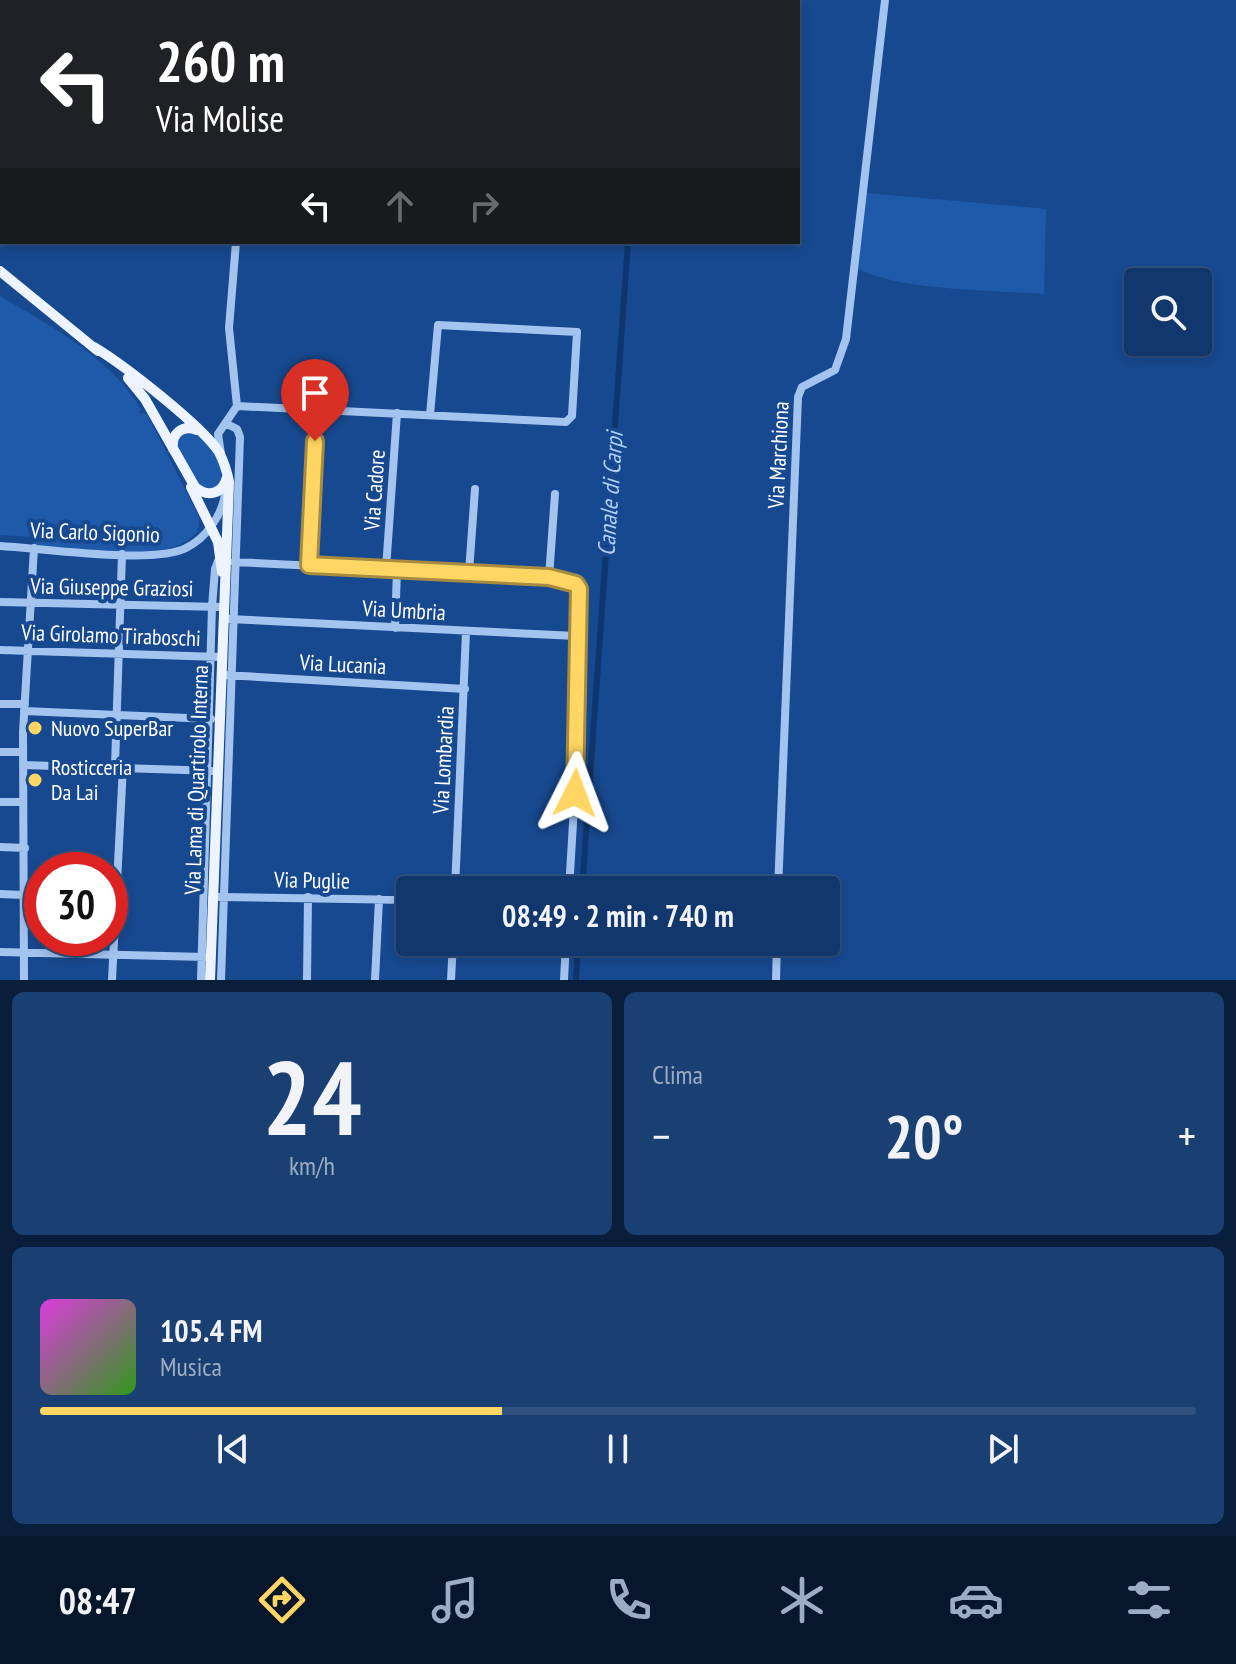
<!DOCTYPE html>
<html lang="it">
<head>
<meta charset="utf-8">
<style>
	:root { --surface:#11376c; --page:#1a3f72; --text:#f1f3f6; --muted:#9cacc2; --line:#30517f; --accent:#ffd663 }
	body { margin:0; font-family:"PT Sans Narrow",sans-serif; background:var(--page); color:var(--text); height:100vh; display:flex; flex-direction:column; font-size:30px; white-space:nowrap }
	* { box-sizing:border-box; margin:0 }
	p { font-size:26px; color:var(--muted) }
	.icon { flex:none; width:44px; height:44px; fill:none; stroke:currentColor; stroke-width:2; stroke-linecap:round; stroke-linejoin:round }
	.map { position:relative; height:980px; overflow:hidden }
	.panel { display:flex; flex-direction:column; gap:12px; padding:12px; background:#091e3b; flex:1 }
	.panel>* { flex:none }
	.banner { position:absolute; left:0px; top:0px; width:800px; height:244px; box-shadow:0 4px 12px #0003,0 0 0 2px var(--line); background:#202124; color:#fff; overflow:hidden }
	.controls { position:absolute; left:1124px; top:268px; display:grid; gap:16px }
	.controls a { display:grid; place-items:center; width:88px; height:88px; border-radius:8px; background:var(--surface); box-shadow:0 4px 12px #0003,0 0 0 2px var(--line); font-size:40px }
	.speed { position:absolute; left:24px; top:852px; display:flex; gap:16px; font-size:40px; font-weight:700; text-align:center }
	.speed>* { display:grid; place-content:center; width:104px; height:104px; border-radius:50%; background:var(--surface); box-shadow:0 4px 12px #0003,0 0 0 2px var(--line); line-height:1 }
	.speed .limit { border:12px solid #d22; background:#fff; color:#111 }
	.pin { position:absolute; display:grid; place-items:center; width:68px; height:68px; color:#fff; margin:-82px -34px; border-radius:50% 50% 50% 0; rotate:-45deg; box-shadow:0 0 8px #0007 }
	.pin .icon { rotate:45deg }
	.me { position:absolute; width:88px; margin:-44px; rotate:3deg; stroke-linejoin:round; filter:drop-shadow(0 0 6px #0008) }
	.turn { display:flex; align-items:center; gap:28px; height:168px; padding:0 24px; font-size:36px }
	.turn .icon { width:104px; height:104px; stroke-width:2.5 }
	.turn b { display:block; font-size:56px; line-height:68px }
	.lanes { display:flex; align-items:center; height:76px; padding:0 24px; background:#0003; justify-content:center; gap:40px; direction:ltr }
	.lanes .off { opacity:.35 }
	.big { font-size:60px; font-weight:600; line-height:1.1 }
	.panel .card { flex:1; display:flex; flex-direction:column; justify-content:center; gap:12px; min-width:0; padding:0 28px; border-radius:12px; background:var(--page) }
	.panel .dial { align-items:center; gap:0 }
	.dial b { font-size:104px; line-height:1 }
	.song { display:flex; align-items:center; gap:24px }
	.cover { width:96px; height:96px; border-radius:12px; background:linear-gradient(135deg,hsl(300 70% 55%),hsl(110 70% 35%)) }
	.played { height:8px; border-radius:4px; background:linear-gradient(90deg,var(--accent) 40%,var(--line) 40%) }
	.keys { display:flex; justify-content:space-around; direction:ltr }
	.heat { display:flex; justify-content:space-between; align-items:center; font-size:44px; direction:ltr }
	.panel .tiles { flex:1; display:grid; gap:12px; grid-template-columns:1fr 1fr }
	.card:last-child { grid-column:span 2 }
	.trip { position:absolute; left:396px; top:876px; width:444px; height:80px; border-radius:8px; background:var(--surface); box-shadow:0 4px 12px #0003,0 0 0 2px var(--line); font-weight:600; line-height:80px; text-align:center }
	.menu { display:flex; height:128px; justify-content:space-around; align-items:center; background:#07162b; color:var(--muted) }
	.menu .icon { width:56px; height:56px }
	.menu .selected { color:var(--accent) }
	.menu b { font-size:36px; color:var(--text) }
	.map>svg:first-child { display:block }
	.green { fill:#1f5aaa }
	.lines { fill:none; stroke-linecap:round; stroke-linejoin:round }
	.stream { stroke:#97bff2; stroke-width:2 }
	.canal { stroke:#0f356e; stroke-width:6 }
	.minor { stroke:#a4c4f0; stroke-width:8 }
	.major { stroke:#edf4ff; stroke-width:10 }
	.rail { stroke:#fff; stroke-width:2; stroke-dasharray:14 6; stroke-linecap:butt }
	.route-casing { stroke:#a68b40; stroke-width:20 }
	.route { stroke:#ffd663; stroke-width:14 }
	.poi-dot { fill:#ffd663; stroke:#174990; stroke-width:3 }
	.labels { text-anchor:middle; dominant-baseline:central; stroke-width:8; stroke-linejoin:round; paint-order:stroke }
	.street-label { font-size:22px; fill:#fff; stroke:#174990 }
	.poi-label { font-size:22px; fill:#fff; stroke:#174990; text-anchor:start }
	.water-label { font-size:24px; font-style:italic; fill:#b0cff7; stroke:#174990 }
</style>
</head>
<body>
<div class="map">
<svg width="1236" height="980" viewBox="0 0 1236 980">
	<rect width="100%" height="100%" fill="#174990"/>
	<!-- green -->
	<path class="green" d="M866,193L1046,209L1044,294C992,290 903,291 858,269Z
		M0,296C49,325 111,358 141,409L139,413L147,414L199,517L198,531C168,568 77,549 33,547V537L0,535Z
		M193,432C210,445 230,467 217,488L202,490L177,450L176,443L182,433Z"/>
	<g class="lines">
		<!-- stream -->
		<path class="stream" d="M369,2L372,0
			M0,218L2,216"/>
		<!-- canal -->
		<path class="canal" d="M614,0L615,2
			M638,0L639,2
			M582,890L628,242
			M576,980L578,942"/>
		<!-- minor -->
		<path class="minor" d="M463,0V2
			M243,2V0
			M237,406L566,422L572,416L577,332L438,325L430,415
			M221,454L218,434L237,406L229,328L236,242
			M0,546C41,548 153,565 186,548C206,538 221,517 225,495
			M234,562L549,577L576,584L579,589L575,698L578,740L569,890
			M309,565L316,410
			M386,569L397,413
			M469,572L475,489
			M549,577L555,494
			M0,602L222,607
			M229,619L576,636
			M395,628L397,570
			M0,650L220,657
			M224,675L465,689
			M0,704H25
			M24,711L211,719
			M0,752H23
			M23,765L217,771
			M115,766L122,554
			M0,802H23
			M0,847L25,848
			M455,890L466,632
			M778,890L798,397L802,387L835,370L846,339L885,0
			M0,894L24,895
			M218,897L410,900
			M0,952L206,957
			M24,980L23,732L34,548
			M112,980L123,766
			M201,980L212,607L215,569L220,556
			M221,980L240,437L237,429L227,424
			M307,980L308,897
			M375,980L379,899
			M451,980L453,942
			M564,980L566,942
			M776,980L777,942"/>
		<!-- major -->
		<path class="major" d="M0,271L98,351
			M94,347C124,365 201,425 219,452C224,462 227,471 229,482L210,980
			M128,378L145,399L195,487C208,498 223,494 227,477
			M173,449C171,434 182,424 197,430
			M191,487L218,542L222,572"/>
		<!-- rail -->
		<path class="rail" d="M393,2L396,0
			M0,232L2,231"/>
	</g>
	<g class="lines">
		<!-- route casing -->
		<g class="route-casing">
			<path id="route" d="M315,441L309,565L549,577L576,584L579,589L575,793"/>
		</g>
		<!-- route -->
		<use href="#route" class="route"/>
	</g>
	<!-- markers -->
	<g class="poi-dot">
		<circle cx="35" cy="728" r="8"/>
		<circle cx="35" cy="780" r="8"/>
	</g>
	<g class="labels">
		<!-- street labels -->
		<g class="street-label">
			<text transform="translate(778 455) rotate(-87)">Via Marchiona</text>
			<text transform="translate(374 490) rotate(-86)">Via Cadore</text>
			<text transform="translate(95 532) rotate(2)">Via Carlo Sigonio</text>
			<text transform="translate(112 587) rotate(1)">Via Giuseppe Graziosi</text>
			<text transform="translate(404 610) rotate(3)">Via Umbria</text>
			<text transform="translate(111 635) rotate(2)">Via Girolamo Tiraboschi</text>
			<text transform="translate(343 664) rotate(3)">Via Lucania</text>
			<text transform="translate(443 760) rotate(-87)">Via Lombardia</text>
			<text transform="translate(196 780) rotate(-88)">Via Lama di Quartirolo Interna</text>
			<text transform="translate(312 880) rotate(1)">Via Puglie</text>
		</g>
		<!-- poi labels -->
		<g class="poi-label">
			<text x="51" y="728">Nuovo SuperBar</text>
			<text x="51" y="767">Rosticceria<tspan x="51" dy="25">Da Lai</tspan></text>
		</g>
		<!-- water labels -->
		<g class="water-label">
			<text transform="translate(610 494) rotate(-86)">Canale di Carpi</text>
		</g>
	</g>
</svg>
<div class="controls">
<a><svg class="icon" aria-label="search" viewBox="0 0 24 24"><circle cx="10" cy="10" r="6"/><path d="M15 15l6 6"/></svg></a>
</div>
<div class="speed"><div class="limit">30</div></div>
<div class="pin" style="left:315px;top:441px;background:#d93025"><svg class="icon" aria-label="arrive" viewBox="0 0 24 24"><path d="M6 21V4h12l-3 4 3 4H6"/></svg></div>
<svg class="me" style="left:575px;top:793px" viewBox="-20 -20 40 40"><path d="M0-17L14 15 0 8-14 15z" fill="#ffd663" stroke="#fff" stroke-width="4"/></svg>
<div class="trip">08:49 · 2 min · 740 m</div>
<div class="banner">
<div class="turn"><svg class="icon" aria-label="left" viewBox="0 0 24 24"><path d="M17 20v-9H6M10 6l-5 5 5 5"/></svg><div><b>260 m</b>Via Molise</div></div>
<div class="lanes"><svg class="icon" aria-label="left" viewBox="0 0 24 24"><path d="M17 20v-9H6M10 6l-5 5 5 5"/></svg><svg class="icon off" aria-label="ahead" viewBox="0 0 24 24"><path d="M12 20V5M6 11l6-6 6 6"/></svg><svg class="icon off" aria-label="right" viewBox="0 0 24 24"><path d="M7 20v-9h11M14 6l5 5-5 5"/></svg></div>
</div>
</div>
<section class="panel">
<div class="tiles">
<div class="card dial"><b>24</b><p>km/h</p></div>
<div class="card"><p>Clima</p>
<div class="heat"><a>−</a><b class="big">20°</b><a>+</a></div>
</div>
<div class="card">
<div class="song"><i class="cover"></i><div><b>105.4 FM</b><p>Musica</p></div></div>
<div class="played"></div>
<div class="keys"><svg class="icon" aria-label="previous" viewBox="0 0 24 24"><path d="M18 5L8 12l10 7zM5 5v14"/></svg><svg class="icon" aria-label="pause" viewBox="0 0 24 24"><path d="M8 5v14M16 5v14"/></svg><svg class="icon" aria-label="next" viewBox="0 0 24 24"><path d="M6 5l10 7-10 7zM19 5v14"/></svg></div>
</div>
</div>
</section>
<nav class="menu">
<b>08:47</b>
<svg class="icon selected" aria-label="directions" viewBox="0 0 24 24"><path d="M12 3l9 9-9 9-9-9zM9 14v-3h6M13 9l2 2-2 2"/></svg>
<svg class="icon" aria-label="music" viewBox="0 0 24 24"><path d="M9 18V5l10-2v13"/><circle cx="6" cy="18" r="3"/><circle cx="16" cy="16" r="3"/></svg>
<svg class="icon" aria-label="phone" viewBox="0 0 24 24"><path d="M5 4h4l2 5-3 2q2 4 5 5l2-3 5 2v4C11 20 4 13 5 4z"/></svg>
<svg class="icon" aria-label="climate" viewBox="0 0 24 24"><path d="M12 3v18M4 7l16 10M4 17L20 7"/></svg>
<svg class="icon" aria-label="car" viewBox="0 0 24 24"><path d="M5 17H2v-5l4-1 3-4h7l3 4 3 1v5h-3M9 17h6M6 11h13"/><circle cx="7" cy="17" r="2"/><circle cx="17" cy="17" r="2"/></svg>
<svg class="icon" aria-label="filters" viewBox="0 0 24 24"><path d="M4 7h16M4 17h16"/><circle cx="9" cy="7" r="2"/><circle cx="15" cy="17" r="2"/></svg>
</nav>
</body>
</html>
